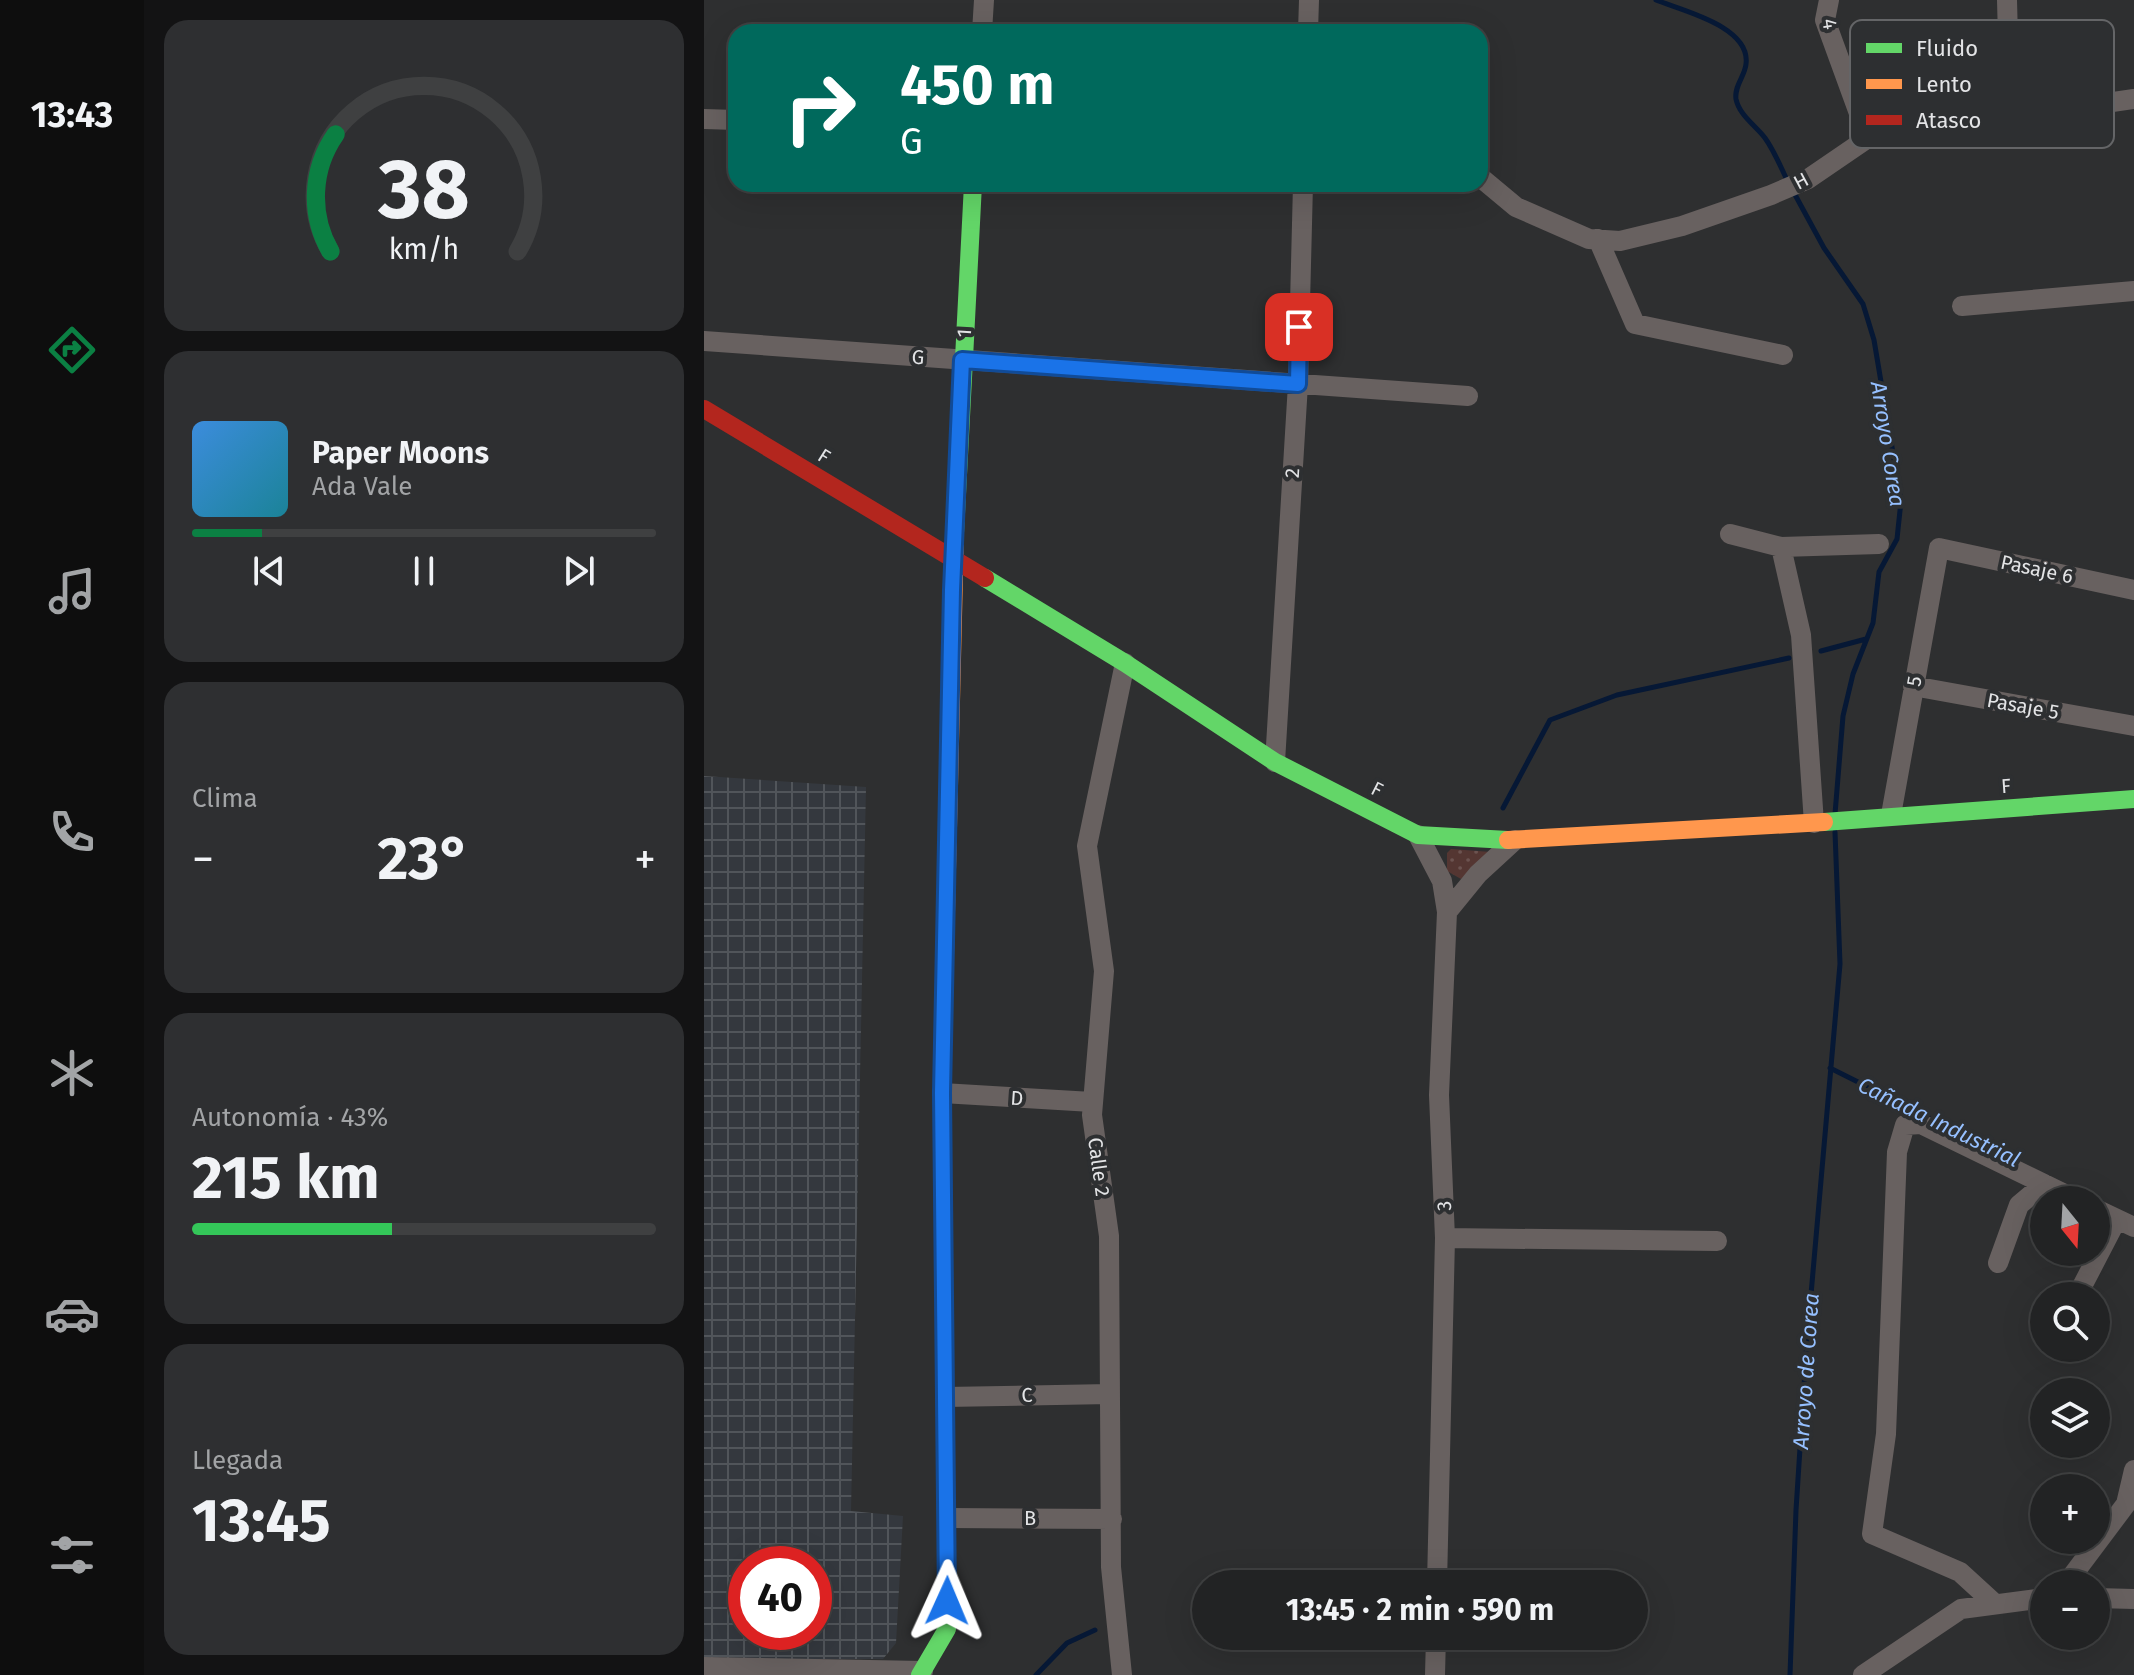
<!DOCTYPE html>
<html lang="es">
<head>
<meta charset="utf-8">
<style>
	:root { --surface:#222324; --page:#2e2f31; --text:#f1f3f6; --muted:#a2a4a6; --line:#3f4041; --accent:#0b8043 }
	body { margin:0; font-family:"Fira Sans",sans-serif; background:var(--page); color:var(--text); height:100vh; display:flex; flex-direction:column; font-size:30px; white-space:nowrap }
	* { box-sizing:border-box; margin:0 }
	p { font-size:26px; color:var(--muted) }
	.icon { flex:none; width:44px; height:44px; fill:none; stroke:currentColor; stroke-width:2; stroke-linecap:round; stroke-linejoin:round }
	.map { position:relative; flex:1; overflow:hidden }
	.drawer { display:flex; flex-direction:column; gap:20px; padding:20px; background:#131314; width:560px }
	.drawer>* { flex:none }
	.guide { position:absolute; left:24px; top:24px; width:760px; height:168px; border-radius:24px; box-shadow:0 8px 32px #0002,0 0 0 2px var(--line); background:#00695c; color:#fff; overflow:hidden }
	.needle { width:52px; rotate:162deg }
	.controls { position:absolute; left:1326px; top:1186px; display:grid; gap:16px }
	.controls a { display:grid; place-items:center; width:80px; height:80px; border-radius:50%; background:var(--surface); box-shadow:0 8px 32px #0002,0 0 0 2px var(--line); font-size:40px }
	.speed { position:absolute; left:24px; top:1546px; display:flex; gap:16px; font-size:40px; font-weight:700; text-align:center }
	.speed>* { display:grid; place-content:center; width:104px; height:104px; border-radius:50%; background:var(--surface); box-shadow:0 8px 32px #0002,0 0 0 2px var(--line); line-height:1 }
	.speed .limit { border:12px solid #d22; background:#fff; color:#111 }
	.pin { position:absolute; display:grid; place-items:center; width:68px; height:68px; color:#fff; margin:-34px; border-radius:16px; box-shadow:0 4px 12px #0006 }
	.me { position:absolute; width:88px; margin:-44px; rotate:1deg; stroke-linejoin:round; filter:drop-shadow(0 0 6px #0008) }
	.turn { display:flex; align-items:center; gap:28px; height:168px; padding:0 40px; font-size:36px }
	.turn .icon { width:104px; height:104px; stroke-width:2.5 }
	.turn b { display:block; font-size:56px; line-height:68px }
	.big { font-size:60px; font-weight:700; line-height:1.1 }
	.drawer .card { flex:1; display:flex; flex-direction:column; justify-content:center; gap:12px; min-width:0; padding:0 28px; border-radius:24px; background:var(--page) }
	.drawer .dial { align-items:center; gap:0 }
	.dial svg { height:208px; overflow:visible; fill:none; stroke:var(--line); stroke-width:7; stroke-linecap:round; text-anchor:middle }
	.dial text { fill:var(--text); stroke:none }
	.song { display:flex; align-items:center; gap:24px }
	.cover { width:96px; height:96px; border-radius:12px; background:linear-gradient(135deg,hsl(210 70% 55%),hsl(190 70% 35%)) }
	.played { height:8px; border-radius:4px; background:linear-gradient(90deg,var(--accent) 15%,var(--line) 15%) }
	.keys { display:flex; justify-content:space-around; direction:ltr }
	.heat { display:flex; justify-content:space-between; align-items:center; font-size:44px; direction:ltr }
	.charge { height:12px; border-radius:6px; background:linear-gradient(90deg,#34c759 43%,var(--line) 0) }
	.trip { position:absolute; left:488px; top:1570px; width:456px; height:80px; border-radius:40px; background:var(--surface); box-shadow:0 8px 32px #0002,0 0 0 2px var(--line); font-weight:700; line-height:80px; text-align:center }
	main { display:flex; flex:1; min-height:0 }
	.tab-bar { display:flex; flex-direction:column; width:144px; justify-content:space-around; align-items:center; background:#0e0e0e; color:var(--muted) }
	.tab-bar .icon { width:56px; height:56px }
	.tab-bar .current { color:var(--accent) }
	.tab-bar b { font-size:36px; color:var(--text) }
	.map>svg:first-child { display:block }
	.industrial { fill:url(#industrial-grid); fill-rule:evenodd }
	.grass { fill:url(#grass-dots) }
	.lines { fill:none; stroke-linecap:round; stroke-linejoin:round }
	.stream { stroke:#061835; stroke-width:5 }
	.street { stroke:#686160; stroke-width:20 }
	.fast { stroke:#63d668; stroke-width:18 }
	.slow { stroke:#ff974d; stroke-width:18 }
	.jam { stroke:#b3261e; stroke-width:18 }
	.route-casing { stroke:#114b97; stroke-width:20 }
	.route { stroke:#1a73e8; stroke-width:14 }
	.labels { text-anchor:middle; dominant-baseline:central; stroke-width:8; stroke-linejoin:round; paint-order:stroke }
	.street-label { font-size:20px; fill:#e3e4e6; stroke:#2d2f31 }
	.water-label { font-size:22px; font-style:italic; fill:#96c0ff; stroke:#2d2f31 }
	.key { fill:#2d2f31; stroke:#646567; stroke-width:2 }
	.key-label { font-size:22px; fill:#e3e4e6 }
</style>
</head>
<body>
<main>
<nav class="tab-bar">
<b>13:43</b>
<svg class="icon current" aria-label="directions" viewBox="0 0 24 24"><path d="M12 3l9 9-9 9-9-9zM9 14v-3h6M13 9l2 2-2 2"/></svg>
<svg class="icon" aria-label="music" viewBox="0 0 24 24"><path d="M9 18V5l10-2v13"/><circle cx="6" cy="18" r="3"/><circle cx="16" cy="16" r="3"/></svg>
<svg class="icon" aria-label="phone" viewBox="0 0 24 24"><path d="M5 4h4l2 5-3 2q2 4 5 5l2-3 5 2v4C11 20 4 13 5 4z"/></svg>
<svg class="icon" aria-label="climate" viewBox="0 0 24 24"><path d="M12 3v18M4 7l16 10M4 17L20 7"/></svg>
<svg class="icon" aria-label="car" viewBox="0 0 24 24"><path d="M5 17H2v-5l4-1 3-4h7l3 4 3 1v5h-3M9 17h6M6 11h13"/><circle cx="7" cy="17" r="2"/><circle cx="17" cy="17" r="2"/></svg>
<svg class="icon" aria-label="filters" viewBox="0 0 24 24"><path d="M4 7h16M4 17h16"/><circle cx="9" cy="7" r="2"/><circle cx="15" cy="17" r="2"/></svg>
</nav>
<section class="drawer">
<div class="card dial"><svg viewBox="0 0 100 80">
<path d="M14 69A42 42 0 1 1 86 69"/>
<path d="M14 69A42 42 0 0 1 16 24" stroke="#0b8043"/>
<text x="50" y="56" font-size="32" font-weight="700">38</text>
<text x="50" y="72" font-size="11">km/h</text>
</svg></div>
<div class="card">
<div class="song"><i class="cover"></i><div><b>Paper Moons</b><p>Ada Vale</p></div></div>
<div class="played"></div>
<div class="keys"><svg class="icon" aria-label="previous" viewBox="0 0 24 24"><path d="M18 5L8 12l10 7zM5 5v14"/></svg><svg class="icon" aria-label="pause" viewBox="0 0 24 24"><path d="M8 5v14M16 5v14"/></svg><svg class="icon" aria-label="next" viewBox="0 0 24 24"><path d="M6 5l10 7-10 7zM19 5v14"/></svg></div>
</div>
<div class="card"><p>Clima</p>
<div class="heat"><a>−</a><b class="big">23°</b><a>+</a></div>
</div>
<div class="card"><p>Autonomía · 43%</p><b class="big">215 km</b><div class="charge"></div></div>
<div class="card"><p>Llegada</p><b class="big">13:45</b></div>
</section>
<div class="map">
<svg width="1430" height="1675" viewBox="0 0 1430 1675">
	<defs>
		<pattern id="industrial-grid" width="8" height="8" patternUnits="userSpaceOnUse" patternTransform="scale(2)"><rect width="8" height="8" fill="#34383e"/><path d="M0 4h8M4 0v8" fill="none" stroke="#51555a"/></pattern>
		<pattern id="grass-dots" width="8" height="8" patternUnits="userSpaceOnUse" patternTransform="scale(2)"><rect width="8" height="8" fill="#543632"/><path d="M2 2h.1M6 6h.1" fill="none" stroke="#6c5350" stroke-width="1.8" stroke-linecap="round"/></pattern>
	</defs>
	<rect width="100%" height="100%" fill="#2e2f30"/>
	<!-- industrial -->
	<path class="industrial" d="M0,776L162,787L147,1511L199,1516L192,1643L179,1659H0ZM42,1564H110V1632H42Z"/>
	<!-- grass -->
	<path class="grass" d="M747,849L787,852L757,879L743,871V853Z"/>
	<g class="lines">
		<!-- stream -->
		<path class="stream" d="M952,0C976,10 1047,26 1042,64C1041,76 1030,86 1032,99C1035,115 1052,126 1061,138C1071,152 1077,168 1084,182
			M1089,191L1120,248L1159,304L1170,340L1197,501L1193,539L1175,572L1169,623L1149,674L1139,716L1131,814
			M1117,651L1162,639
			M799,808L846,720L913,695L1085,658
			M1126,1068L1224,1117
			M1377,1192L1397,1202
			M332,1675L363,1643L391,1630
			M1086,1675L1092,1510L1103,1340L1136,964L1131,832"/>
		<!-- street -->
		<path class="street" d="M1125,0L1121,20L1164,138
			M1303,0L1306,115
			M278,32L280,0
			M604,32L605,0
			M0,119L32,120
			M776,177L812,207L885,239L916,241L978,226L1067,195L1104,179L1164,138L1430,99
			M894,239L931,324L1079,355
			M1258,306L1430,291
			M0,341L764,396
			M1026,534L1077,547L1175,544
			M1077,547L1097,635L1110,823
			M1209,686L1430,726
			M571,762L594,384L599,184
			M1187,815L1235,548L1430,590
			M714,835L738,881L743,912L735,1095L741,1238L733,1584
			M743,912L774,874L811,840
			M238,1093L388,1102
			M1392,1209L1430,1227
			M741,1238L1013,1241
			M1294,1263L1315,1205L1340,1184
			M1373,1296L1413,1219
			M241,1397L406,1394
			M244,1518L408,1519
			M1362,1584L1422,1504L1430,1470
			M1392,1598L1430,1599
			M1291,1604L1256,1572L1168,1534L1182,1434L1193,1152L1201,1125L1217,1124L1373,1200
			M0,1667L219,1671
			M418,1675L407,1567L405,1236L388,1115L400,971L383,846L421,663
			M731,1675L732,1636
			M1159,1675L1257,1609L1340,1598"/>
		<!-- fast -->
		<path class="fast" d="M251,533L269,184
			M281,578L421,663L571,762L714,835L804,840
			M1120,822L1430,799
			M216,1675L243,1629L238,1081"/>
		<!-- slow -->
		<path class="slow" d="M804,840L1120,822
			M238,1081L251,533"/>
		<!-- jam -->
		<path class="jam" d="M0,409L281,578"/>
	</g>
	<g class="lines">
		<!-- route casing -->
		<g class="route-casing">
			<path id="route" d="M243,1601L238,1093L248,590L258,360L594,384L595,327"/>
		</g>
		<!-- route -->
		<use href="#route" class="route"/>
	</g>
	<g class="labels">
		<!-- street labels -->
		<g class="street-label">
			<text transform="translate(1126 24) rotate(81)">4</text>
			<text transform="translate(1097 181) rotate(-28)">H</text>
			<text transform="translate(260 333) rotate(-87)">1</text>
			<text transform="translate(214 357) rotate(4)">G</text>
			<text transform="translate(120 456) rotate(32)">F</text>
			<text transform="translate(588 473) rotate(-87)">2</text>
			<text transform="translate(1333 569) rotate(12)">Pasaje 6</text>
			<text transform="translate(1210 681) rotate(-80)">5</text>
			<text transform="translate(1319 706) rotate(10)">Pasaje 5</text>
			<text transform="translate(1302 786) rotate(-4)">F</text>
			<text transform="translate(673 789) rotate(27)">F</text>
			<text transform="translate(313 1098) rotate(4)">D</text>
			<text transform="translate(395 1167) rotate(82)">Calle 2</text>
			<text transform="translate(740 1206) rotate(-93)">3</text>
			<text transform="translate(323 1395) rotate(-1)">C</text>
			<text x="326" y="1518">B</text>
		</g>
		<!-- water labels -->
		<g class="water-label">
			<text transform="translate(1184 444) rotate(81)">Arroyo Corea</text>
			<text transform="translate(1235 1122) rotate(26)">Cañada Industrial</text>
			<text transform="translate(1102 1371) rotate(-86)">Arroyo de Corea</text>
		</g>
	</g>
	<!-- legend -->
	<rect x="1146" y="20" width="264" height="128" rx="12" class="key"/>
	<rect x="1162" y="43" width="36" height="10" fill="#63d668"/>
	<rect x="1162" y="79" width="36" height="10" fill="#ff974d"/>
	<rect x="1162" y="115" width="36" height="10" fill="#b3261e"/>
	<g class="key-label">
		<text x="1212" y="56">Fluido</text>
		<text x="1212" y="92">Lento</text>
		<text x="1212" y="128">Atasco</text>
	</g>
</svg>
<div class="controls">
<a><svg class="needle" viewBox="-14 -14 28 28"><path d="M0-13l5 13h-10z" fill="#e53935"/><path d="M0 13l5-13h-10z" fill="#a2a4a6"/></svg></a>
<a><svg class="icon" aria-label="search" viewBox="0 0 24 24"><circle cx="10" cy="10" r="6"/><path d="M15 15l6 6"/></svg></a>
<a><svg class="icon" aria-label="layers" viewBox="0 0 24 24"><path d="M12 4l9 5-9 5-9-5zM3 14l9 5 9-5"/></svg></a>
<a>+</a>
<a>−</a>
</div>
<div class="speed"><div class="limit">40</div></div>
<div class="pin" style="left:595px;top:327px;background:#d93025"><svg class="icon" aria-label="arrive" viewBox="0 0 24 24"><path d="M6 21V4h12l-3 4 3 4H6"/></svg></div>
<svg class="me" style="left:243px;top:1601px" viewBox="-20 -20 40 40"><path d="M0-17L14 15 0 8-14 15z" fill="#1a73e8" stroke="#fff" stroke-width="4"/></svg>
<div class="trip">13:45 · 2 min · 590 m</div>
<div class="guide">
<div class="turn"><svg class="icon" aria-label="right" viewBox="0 0 24 24"><path d="M7 20v-9h11M14 6l5 5-5 5"/></svg><div><b>450 m</b>G</div></div>
</div>
</div>
</main>
</body>
</html>
